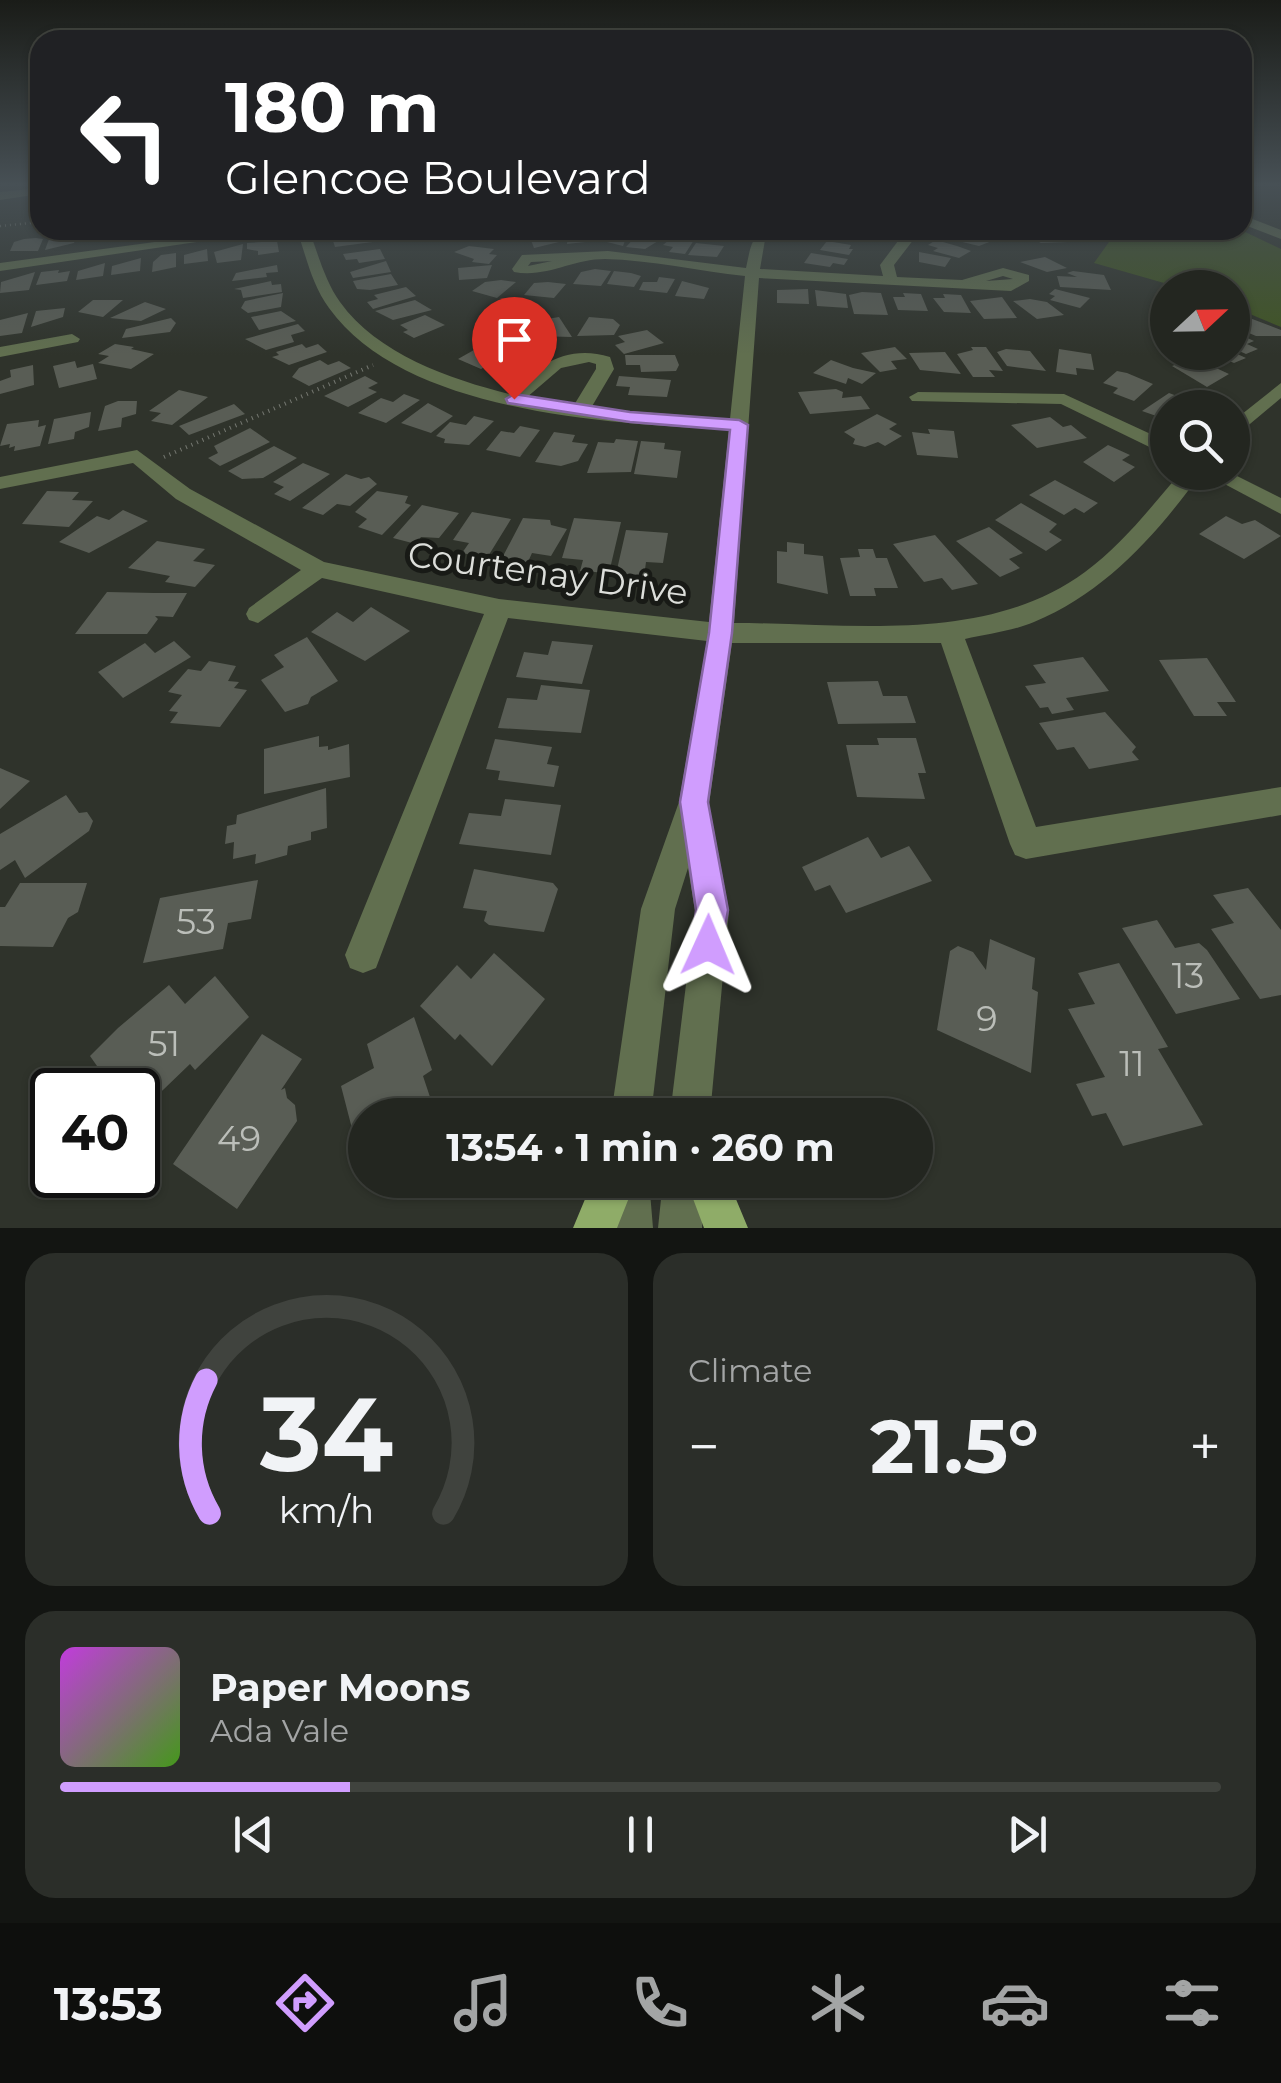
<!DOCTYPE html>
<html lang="en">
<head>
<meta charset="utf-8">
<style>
	:root { --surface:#232620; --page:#2b2e29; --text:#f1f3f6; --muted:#a3a5a5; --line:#40433e; --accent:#d09dfe }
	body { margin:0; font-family:Montserrat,sans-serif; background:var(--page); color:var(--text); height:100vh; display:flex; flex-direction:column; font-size:38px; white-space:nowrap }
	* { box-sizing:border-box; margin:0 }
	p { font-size:32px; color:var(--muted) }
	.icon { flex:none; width:55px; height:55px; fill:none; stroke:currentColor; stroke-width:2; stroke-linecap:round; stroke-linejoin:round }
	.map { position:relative; height:1228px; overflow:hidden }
	.sheet { display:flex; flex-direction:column; gap:25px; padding:25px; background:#131512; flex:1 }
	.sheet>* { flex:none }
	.banner { position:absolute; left:30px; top:30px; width:1222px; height:210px; border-radius:30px; box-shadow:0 2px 8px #0004,0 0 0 2px var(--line); background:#202124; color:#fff; overflow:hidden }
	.needle { width:65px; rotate:68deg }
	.fabs { position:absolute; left:1150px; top:270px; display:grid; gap:20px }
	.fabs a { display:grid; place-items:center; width:100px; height:100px; border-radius:50%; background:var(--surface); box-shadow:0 2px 8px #0004,0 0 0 2px var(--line); font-size:50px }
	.speed { position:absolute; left:30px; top:1068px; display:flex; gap:20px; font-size:50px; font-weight:700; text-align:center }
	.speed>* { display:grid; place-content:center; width:130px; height:130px; border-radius:50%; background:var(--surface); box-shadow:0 2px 8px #0004,0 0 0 2px var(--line); line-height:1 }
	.speed .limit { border:5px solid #111; border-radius:15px; background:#fff; color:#111 }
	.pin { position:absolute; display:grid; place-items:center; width:85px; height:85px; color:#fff; margin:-102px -42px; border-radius:50% 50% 50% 0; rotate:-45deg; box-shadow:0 0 10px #0007 }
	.pin .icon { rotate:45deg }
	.me { position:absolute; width:110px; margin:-55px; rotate:1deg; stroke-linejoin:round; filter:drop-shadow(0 0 8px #0008) }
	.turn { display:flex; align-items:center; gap:35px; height:210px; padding:0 30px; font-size:45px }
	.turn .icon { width:130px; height:130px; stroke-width:2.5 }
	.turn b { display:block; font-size:70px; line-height:85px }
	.big { font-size:75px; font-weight:700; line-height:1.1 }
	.sheet .widget { flex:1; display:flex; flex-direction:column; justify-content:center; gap:15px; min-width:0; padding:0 35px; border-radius:30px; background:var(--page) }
	.sheet .dial { align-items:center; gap:0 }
	.dial svg { height:260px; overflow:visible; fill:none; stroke:var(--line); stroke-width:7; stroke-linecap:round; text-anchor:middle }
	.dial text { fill:var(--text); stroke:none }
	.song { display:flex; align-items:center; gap:30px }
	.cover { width:120px; height:120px; border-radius:15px; background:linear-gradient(135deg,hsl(290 70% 55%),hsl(100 70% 35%)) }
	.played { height:10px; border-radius:5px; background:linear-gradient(90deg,var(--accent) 25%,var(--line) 25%) }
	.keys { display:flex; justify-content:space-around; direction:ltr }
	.heat { display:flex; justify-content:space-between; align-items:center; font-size:55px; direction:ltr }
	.sheet .tiles { flex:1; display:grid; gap:25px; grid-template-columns:1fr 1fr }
	.widget:last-child { grid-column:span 2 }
	.trip { position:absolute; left:348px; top:1098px; width:585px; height:100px; border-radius:50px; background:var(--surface); box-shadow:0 2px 8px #0004,0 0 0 2px var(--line); font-weight:700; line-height:100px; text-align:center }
	.dock { display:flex; height:160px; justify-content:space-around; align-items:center; background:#0e0f0d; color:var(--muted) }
	.dock .icon { width:70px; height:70px }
	.dock .on { color:var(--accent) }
	.dock b { font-size:45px; color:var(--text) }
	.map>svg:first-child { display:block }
	.green { fill:#405522 }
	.building { fill:#595d55 }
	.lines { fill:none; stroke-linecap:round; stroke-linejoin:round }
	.path-far1 { stroke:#757871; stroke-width:2.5; stroke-dasharray:1 4; stroke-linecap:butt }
	.path { stroke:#757871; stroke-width:4; stroke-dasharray:1 5; stroke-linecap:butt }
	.minor { fill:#616f4f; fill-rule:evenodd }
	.major { fill:#8fac68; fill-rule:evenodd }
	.route { fill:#d09dfe; stroke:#8766a5; stroke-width:2.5 }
	.labels { text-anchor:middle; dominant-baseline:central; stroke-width:10; stroke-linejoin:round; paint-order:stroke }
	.street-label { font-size:35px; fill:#dcdeda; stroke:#181a16 }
	.near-number-label { font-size:35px; fill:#bbbeb9 }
</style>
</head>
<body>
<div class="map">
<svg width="1281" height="1228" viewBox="0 0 1281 1228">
	<rect width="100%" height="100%" fill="#2f332b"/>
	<!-- green -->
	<path class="green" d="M1107,230H1241L1281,249V327L1233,307L1232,288L1178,287L1094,263L1109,242Z"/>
	<!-- building -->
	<path class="building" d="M108,230V242L81,240L83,233Z
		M343,230H375L380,241L335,247L331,235Z
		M380,230H428L430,233L385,240Z
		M830,230H843L868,236L847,242L824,237Z
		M967,230L975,235L992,241L979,246L954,240L961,237L952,234Z
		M1017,230H1046L1068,242L1041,243Z
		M540,231L554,232L559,242L534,248L529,235Z
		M568,232H595L594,241L567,244Z
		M604,232L628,233L623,246L599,240Z
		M77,235L74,243L45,250L49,239Z
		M637,235H644L663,238L645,249L626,247Z
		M674,236L694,240L685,254L669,252L673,247L663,245Z
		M24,239L36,238L43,239L38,251H10L14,242Z
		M936,240L957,246L971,251L959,258L933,251L938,248L928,245Z
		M277,241L279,252L258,255V251L247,249V243Z
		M827,241L851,245L849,249H853L849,255L820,250Z
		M696,243L724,246L717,257L688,255Z
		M243,244L241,260L217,263L214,252Z
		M469,246L494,249L489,254L497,255L489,264L472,262L474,259L454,252Z
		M207,249L208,261L184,264V255Z
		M380,249L385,259L359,263L357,259L346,260L343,254Z
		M919,252L951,258L945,267L919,262Z
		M176,253V267L152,272L153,262L161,255Z
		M811,253L848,259L844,265L833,263L830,267L804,263Z
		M1045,257L1067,268L1047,272L1020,262Z
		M141,258L140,271L111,275L112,266Z
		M386,261L391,272L353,278L350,272Z
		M105,263L103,276L76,280L78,271Z
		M277,265L278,272L266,273L267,277L232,281L236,273Z
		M492,265L487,278L459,280L458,268Z
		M595,269L611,271L601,286L573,284L581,272Z
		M59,270L58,273L70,271L67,281L36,285L41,272Z
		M614,271L631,273L641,276L634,287L607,284Z
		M1073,271L1104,275L1111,290L1060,287L1057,276L1077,277L1067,273Z
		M35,272L29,290L0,293L1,282Z
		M391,274L398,285L370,290L357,289L353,281Z
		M659,277L675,279L667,293L639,290L643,282H657Z
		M501,280L516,282L497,298L472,291L485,282Z
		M271,281L272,285L281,284L282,292L243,298L241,290L234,289Z
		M682,281L709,288L704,299L675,296Z
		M534,283L548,282L566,284L554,298L524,295Z
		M406,287L416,296L373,309L367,302L378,299L374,295Z
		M808,289L809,304L777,303V290Z
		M1055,289L1090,298L1080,308L1050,300L1055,296L1049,294Z
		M815,290L846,294L848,308L817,306Z
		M862,292L881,293L888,315L854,314L849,295Z
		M283,293L281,307L248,313L241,308L245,301Z
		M903,293L921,294L928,311L898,310L893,297H905Z
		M943,294L961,295L971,313L944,312L933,298H945Z
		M1002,297L1017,318L984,319L970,301Z
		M1030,299L1047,302L1064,315L1037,319L1013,301Z
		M93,300H123L103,317L78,312Z
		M415,300L432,310L393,320L375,311Z
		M145,302L166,309L141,321L110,318Z
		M65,308L63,317L31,327L36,311Z
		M281,311L296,321L259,330L251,317Z
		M28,313L22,333L0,336V320Z
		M425,315L445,325L414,338L403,332L408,330L400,325Z
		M559,317L572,337L536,336L529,322Z
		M589,317L613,319L620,325L614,335L577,336Z
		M1247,317L1281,330V336H1256L1232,326Z
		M171,318L176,323L170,332L122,338L126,329Z
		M298,324L305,331L291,335L294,342L266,350L245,339Z
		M507,329L525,335L521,342L535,347L519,355L487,342Z
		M647,330L664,343L624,354L615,345L625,342L618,336Z
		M1232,331L1254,341L1247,344L1258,349L1246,354L1232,348Z
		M115,344L134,347L131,349L154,354L131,369L98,363L109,356L98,354Z
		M302,344L306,348L318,344L327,352L289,365L272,357L279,355L276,352Z
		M481,346L490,348L515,359L500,367L492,363L481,369L458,359Z
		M895,347L907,359L891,361L897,369L880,372L861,353Z
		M971,347H986L1003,371L989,370L995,377H973L957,354L973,350Z
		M1006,349L1030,351L1046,371L1007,366L997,352Z
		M1059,349L1091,354L1094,370L1076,368L1077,375L1056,372Z
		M945,352L961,374L920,370L909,353Z
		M1233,352L1246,358L1234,363L1222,358L1214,362L1192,353Z
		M625,355H675L679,365L676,371L641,372L640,365H626Z
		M1194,358L1214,367L1229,374L1207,387L1172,366L1180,363L1178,360Z
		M320,360L328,365L339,361L351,368L309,386L292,377L299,368Z
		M831,360L853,368L876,373L862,384L848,378L846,384L813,373Z
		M75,361L77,368L93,364L97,379L59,388L53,366Z
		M33,365L34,385L0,394V381L11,377L10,370Z
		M1117,371L1127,373L1153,384L1134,401L1113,393L1118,388L1103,383Z
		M365,376L378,383L368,388L377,392L348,407L324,396Z
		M619,376L671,380L667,397L628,395L630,387L616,386Z
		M836,389L843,392L842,398L861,396L870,409L810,414L798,392Z
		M179,390L208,397L172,425L151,421L161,413L149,411Z
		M1169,393L1201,405L1168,408L1162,418L1142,411Z
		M404,394L420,400L386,423L358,413L381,398L393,402Z
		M118,401H137L136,414L122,418L121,427L98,431L105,406Z
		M428,403L453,416L431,433L401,423Z
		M234,404L245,414L189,435L179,426Z
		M91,412L89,427L75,432L74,439L48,444L54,419Z
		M877,414L897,424L889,429L902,436L885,446L878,442L865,447L853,444L855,439L844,432Z
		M474,416L494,421L469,445L444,443L445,439L436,436L450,422L466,425Z
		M1050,417L1063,427L1071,425L1087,438L1037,448L1011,425Z
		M39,420L38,427L46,425L40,446L14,451L15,446L9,448L10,444L0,446L7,424Z
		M520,426L540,430L520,457L486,450L501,431L514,433Z
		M250,428L270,442L220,466L208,458L218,453L214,446Z
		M928,429L954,431L958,458L917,455L912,432L930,434Z
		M554,432L575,435L572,442L588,444L578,461L561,466L535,462Z
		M616,439L638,441L631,472L587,473L598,442L614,443Z
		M641,441L665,443L664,449L681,451L677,478L634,474Z
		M1108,445L1130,455L1122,460L1135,467L1114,482L1083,462Z
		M274,446L297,458L263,478L242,479L228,471Z
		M303,463L330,474L290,501L274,494L284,487L273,482Z
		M346,474L361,479L369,477L377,484L350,506L337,504L323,515L302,508Z
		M1055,480L1098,503L1084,513L1075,508L1064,515L1029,495Z
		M47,491L79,492L72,500L93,501L69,527L22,524Z
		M377,491L408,496L405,503L411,505L382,535L358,527L367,519L355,512Z
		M1021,503L1057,524L1049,532L1062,540L1046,551L995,520Z
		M422,505L459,513L439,538L421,537L416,544L393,538Z
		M123,510L148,521L89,553L59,542L97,516L109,520Z
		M472,512L511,519L487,558L462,553L469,543L453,540Z
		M1226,516L1242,524L1255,520L1281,536L1244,559L1199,534Z
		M523,518L550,520L551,525L567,529L551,556L532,553L527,564L501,560Z
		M574,518L621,522L609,573L580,571L583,560L562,558Z
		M989,527L1023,553L1009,559L1020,568L1000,577L956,541Z
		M626,530L668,533L663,563L646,562L644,577L616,574Z
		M935,535L978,584L952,590L942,578L924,582L893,544Z
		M157,541L205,549L193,561L215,565L195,587L165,582L170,576L128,568Z
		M787,542L804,544V554L823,556L828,594L777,583V551L787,552Z
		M858,549H873L876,558H887L898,588H874L876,596H850L840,558L860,557Z
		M107,592L154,593H187L173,617L155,616L158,619L147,634H75Z
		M371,607L410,631L365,661L311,632L337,612L353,622Z
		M307,637L338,681L311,697L308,704L285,712L261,680L284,667L274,655Z
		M174,641L191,657L123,698L98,672L145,643L155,653Z
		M552,641L593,645L582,684L516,677L524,652L548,655Z
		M1083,657L1109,691L1066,698L1074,710L1052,714L1048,707L1040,708L1025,686L1046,683L1033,665Z
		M1207,658L1236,702H1217L1227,716H1194L1159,660Z
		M209,661L236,666L228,681L239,682L234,688L247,690L220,727L170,723L178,712L169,711L182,695L168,692L188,669L201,671Z
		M878,681L883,696H907L916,723L838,724L827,682Z
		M541,685L590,690L581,733L498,728L507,698L537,700Z
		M1105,712L1136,747L1132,752L1139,760L1089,769L1074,747L1057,750L1039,723Z
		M319,736V747L328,746V750L349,744L350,777L264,794V749Z
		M877,738H916L926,773H918L925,799L857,797L846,745H879Z
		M495,739L552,747L547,764L559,766L554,787L498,780L500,771L486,769Z
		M0,768L30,781L0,809Z
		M326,788L327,828L311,832V840L288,846L287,855L255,864L256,854L233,859L234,842L225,844L227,826L236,824L237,815Z
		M66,795L79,813L87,812L93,821L89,831L25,878L15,860L0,870V834Z
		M505,799L561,805L551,855L459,844L469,813L501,816Z
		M868,837L881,858L909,846L932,881L846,913L830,885L815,891L802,867Z
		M474,869L553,883L558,889L544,932L489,925L484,921L487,911L463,908Z
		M258,880L251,919L228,923L223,949L143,963L160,898Z
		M20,883H87L78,912L68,918L53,947L0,946V907H5Z
		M1248,888L1281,930V995L1260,999L1211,929L1234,923L1213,895Z
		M1157,920L1175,948L1199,943L1207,950L1240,999L1176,1014L1122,928Z
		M990,939L1035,958L1032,989L1038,992L1031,1073L937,1030L950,951L958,946L973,952L986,970Z
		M494,953L545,999L492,1066L460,1034L455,1040L420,1006L457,965L471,979Z
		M1119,963L1168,1047L1158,1049L1203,1125L1123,1146L1106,1113L1092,1116L1076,1084L1105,1077L1068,1009L1095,1004L1078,973Z
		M215,976L249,1017L195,1070L190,1064L138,1114V1090L111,1086L88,1090L81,1080L97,1066L90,1056L118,1028L169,985L185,1004Z
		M414,1017L432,1070L423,1076L436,1115H365L364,1175L341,1086L374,1068L367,1044Z
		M262,1034L302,1059L281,1090L285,1088L287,1098L295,1105L297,1121L237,1209L173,1164Z"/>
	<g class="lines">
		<!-- path-far1 -->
		<path class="path-far1" d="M0,226L40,222"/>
		<!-- path -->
		<path class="path" d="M164,457L373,365"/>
		<!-- minor -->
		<path class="minor" d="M40,188V194L0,200V192Z
			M1242,215L1281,230V239L1242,224Z
			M243,230H278L0,271V263Z
			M297,230H309C318,254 325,281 340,302C377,354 450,379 509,394C538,364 568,344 610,357L614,369L591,408L730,419L745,276C699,271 651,260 605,259C572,259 547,278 514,272L512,269L522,255L608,251L746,268C751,246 751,230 776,230L765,240L760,269L883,276L880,265L904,233L930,230L914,239L894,265L897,277L962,280L1003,268L1029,275V281L1011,291L759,278L734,623C850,623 986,645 1085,572C1122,545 1151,507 1181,472H1202C1157,534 1106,592 1034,622C1013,631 987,634 965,639L1036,827L1281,787V815L1026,859L1015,855L1010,844L941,643H732L709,804L729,911L710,1115H670L695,911L688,868L675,909L651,1115H611L641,909L679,802L707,641L508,618L376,968L363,973L350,968L345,955L484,614L322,578L258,623L249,620L246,614L249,608L301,570L176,499L133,463L0,489V477L137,450L190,489L324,562L499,599L709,622L729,430C610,423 405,414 329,308C312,285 306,256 297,230ZM552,261L528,266L531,262ZM1003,276L1013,279L986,281ZM589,362L596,364V369L574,405L526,398L561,368Z
			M72,334L80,339L78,342L0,357V347Z
			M1281,383V398L1232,439V422Z
			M918,392L1064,394L1168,442V456L1061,404L912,401L909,397Z
			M1202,472H1229L1281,498V514Z
			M607,1180H649L653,1228H609Z
			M663,1180H705L702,1228H658Z"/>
		<!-- major -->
		<path class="major" d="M593,1180H636L617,1228H573Z
			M686,1180H728L748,1228H704Z"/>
	</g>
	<!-- sky -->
	<linearGradient id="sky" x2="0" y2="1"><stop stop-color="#1a1c18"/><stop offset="0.52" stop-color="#475055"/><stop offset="1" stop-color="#475055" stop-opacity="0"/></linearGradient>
	<rect width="1281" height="355" fill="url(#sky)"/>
	<!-- route -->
	<path class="route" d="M514,394L630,412L739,420L748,425L732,633L708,802L728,910L720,956L708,961L697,956L692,945L696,910L680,802L709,633L730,430L630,422L508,403L506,399Z"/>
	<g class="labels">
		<!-- street labels -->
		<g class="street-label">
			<text transform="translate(548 573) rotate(8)">Courtenay Drive</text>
		</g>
		<!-- near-number labels -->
		<g class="near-number-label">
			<text x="196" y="921">53</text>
			<text x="1188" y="975">13</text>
			<text x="987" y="1018">9</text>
			<text x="164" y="1043">51</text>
			<text x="1132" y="1063">11</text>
			<text x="239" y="1138">49</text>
		</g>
	</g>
</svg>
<div class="fabs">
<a><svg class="needle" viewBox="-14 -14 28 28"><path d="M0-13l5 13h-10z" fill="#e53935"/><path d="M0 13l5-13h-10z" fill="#a3a5a5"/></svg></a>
<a><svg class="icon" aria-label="search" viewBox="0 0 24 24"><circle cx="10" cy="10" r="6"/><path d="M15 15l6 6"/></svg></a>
</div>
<div class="speed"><div class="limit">40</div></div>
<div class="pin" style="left:514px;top:399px;background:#d93025"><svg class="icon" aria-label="arrive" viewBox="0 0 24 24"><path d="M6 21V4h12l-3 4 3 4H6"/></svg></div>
<svg class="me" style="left:708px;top:945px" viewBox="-20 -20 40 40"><path d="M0-17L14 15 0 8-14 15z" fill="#d09dfe" stroke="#fff" stroke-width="4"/></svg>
<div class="trip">13:54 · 1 min · 260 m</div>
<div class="banner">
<div class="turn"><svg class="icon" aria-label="left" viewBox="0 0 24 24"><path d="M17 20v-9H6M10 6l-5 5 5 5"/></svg><div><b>180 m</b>Glencoe Boulevard</div></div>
</div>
</div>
<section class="sheet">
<div class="tiles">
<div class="widget dial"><svg viewBox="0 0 100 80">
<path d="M14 69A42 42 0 1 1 86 69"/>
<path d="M14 69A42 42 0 0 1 13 28" stroke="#d09dfe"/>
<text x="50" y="56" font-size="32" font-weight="700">34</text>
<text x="50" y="72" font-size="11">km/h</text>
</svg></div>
<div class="widget"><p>Climate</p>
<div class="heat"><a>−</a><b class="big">21.5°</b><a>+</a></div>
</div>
<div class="widget">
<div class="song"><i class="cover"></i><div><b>Paper Moons</b><p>Ada Vale</p></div></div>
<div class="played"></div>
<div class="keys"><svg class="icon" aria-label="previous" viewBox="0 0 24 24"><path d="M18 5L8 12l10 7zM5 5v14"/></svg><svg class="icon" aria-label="pause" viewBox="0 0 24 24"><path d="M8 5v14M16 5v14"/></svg><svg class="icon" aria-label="next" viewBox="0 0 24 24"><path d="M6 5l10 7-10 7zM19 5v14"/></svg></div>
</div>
</div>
</section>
<nav class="dock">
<b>13:53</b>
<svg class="icon on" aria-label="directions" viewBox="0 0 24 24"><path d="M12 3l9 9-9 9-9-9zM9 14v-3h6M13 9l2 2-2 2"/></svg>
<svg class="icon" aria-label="music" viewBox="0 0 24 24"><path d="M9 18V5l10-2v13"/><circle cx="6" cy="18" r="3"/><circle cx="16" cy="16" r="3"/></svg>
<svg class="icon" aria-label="phone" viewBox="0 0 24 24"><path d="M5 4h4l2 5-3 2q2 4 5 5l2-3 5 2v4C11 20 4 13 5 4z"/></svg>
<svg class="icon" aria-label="climate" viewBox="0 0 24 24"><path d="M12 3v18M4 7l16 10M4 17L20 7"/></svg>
<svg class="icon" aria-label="car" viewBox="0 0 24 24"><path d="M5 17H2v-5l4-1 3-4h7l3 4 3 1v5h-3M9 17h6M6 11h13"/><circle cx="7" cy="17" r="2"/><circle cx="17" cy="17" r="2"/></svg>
<svg class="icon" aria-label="filters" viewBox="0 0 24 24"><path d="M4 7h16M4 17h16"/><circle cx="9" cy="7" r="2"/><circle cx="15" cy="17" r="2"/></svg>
</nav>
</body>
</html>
